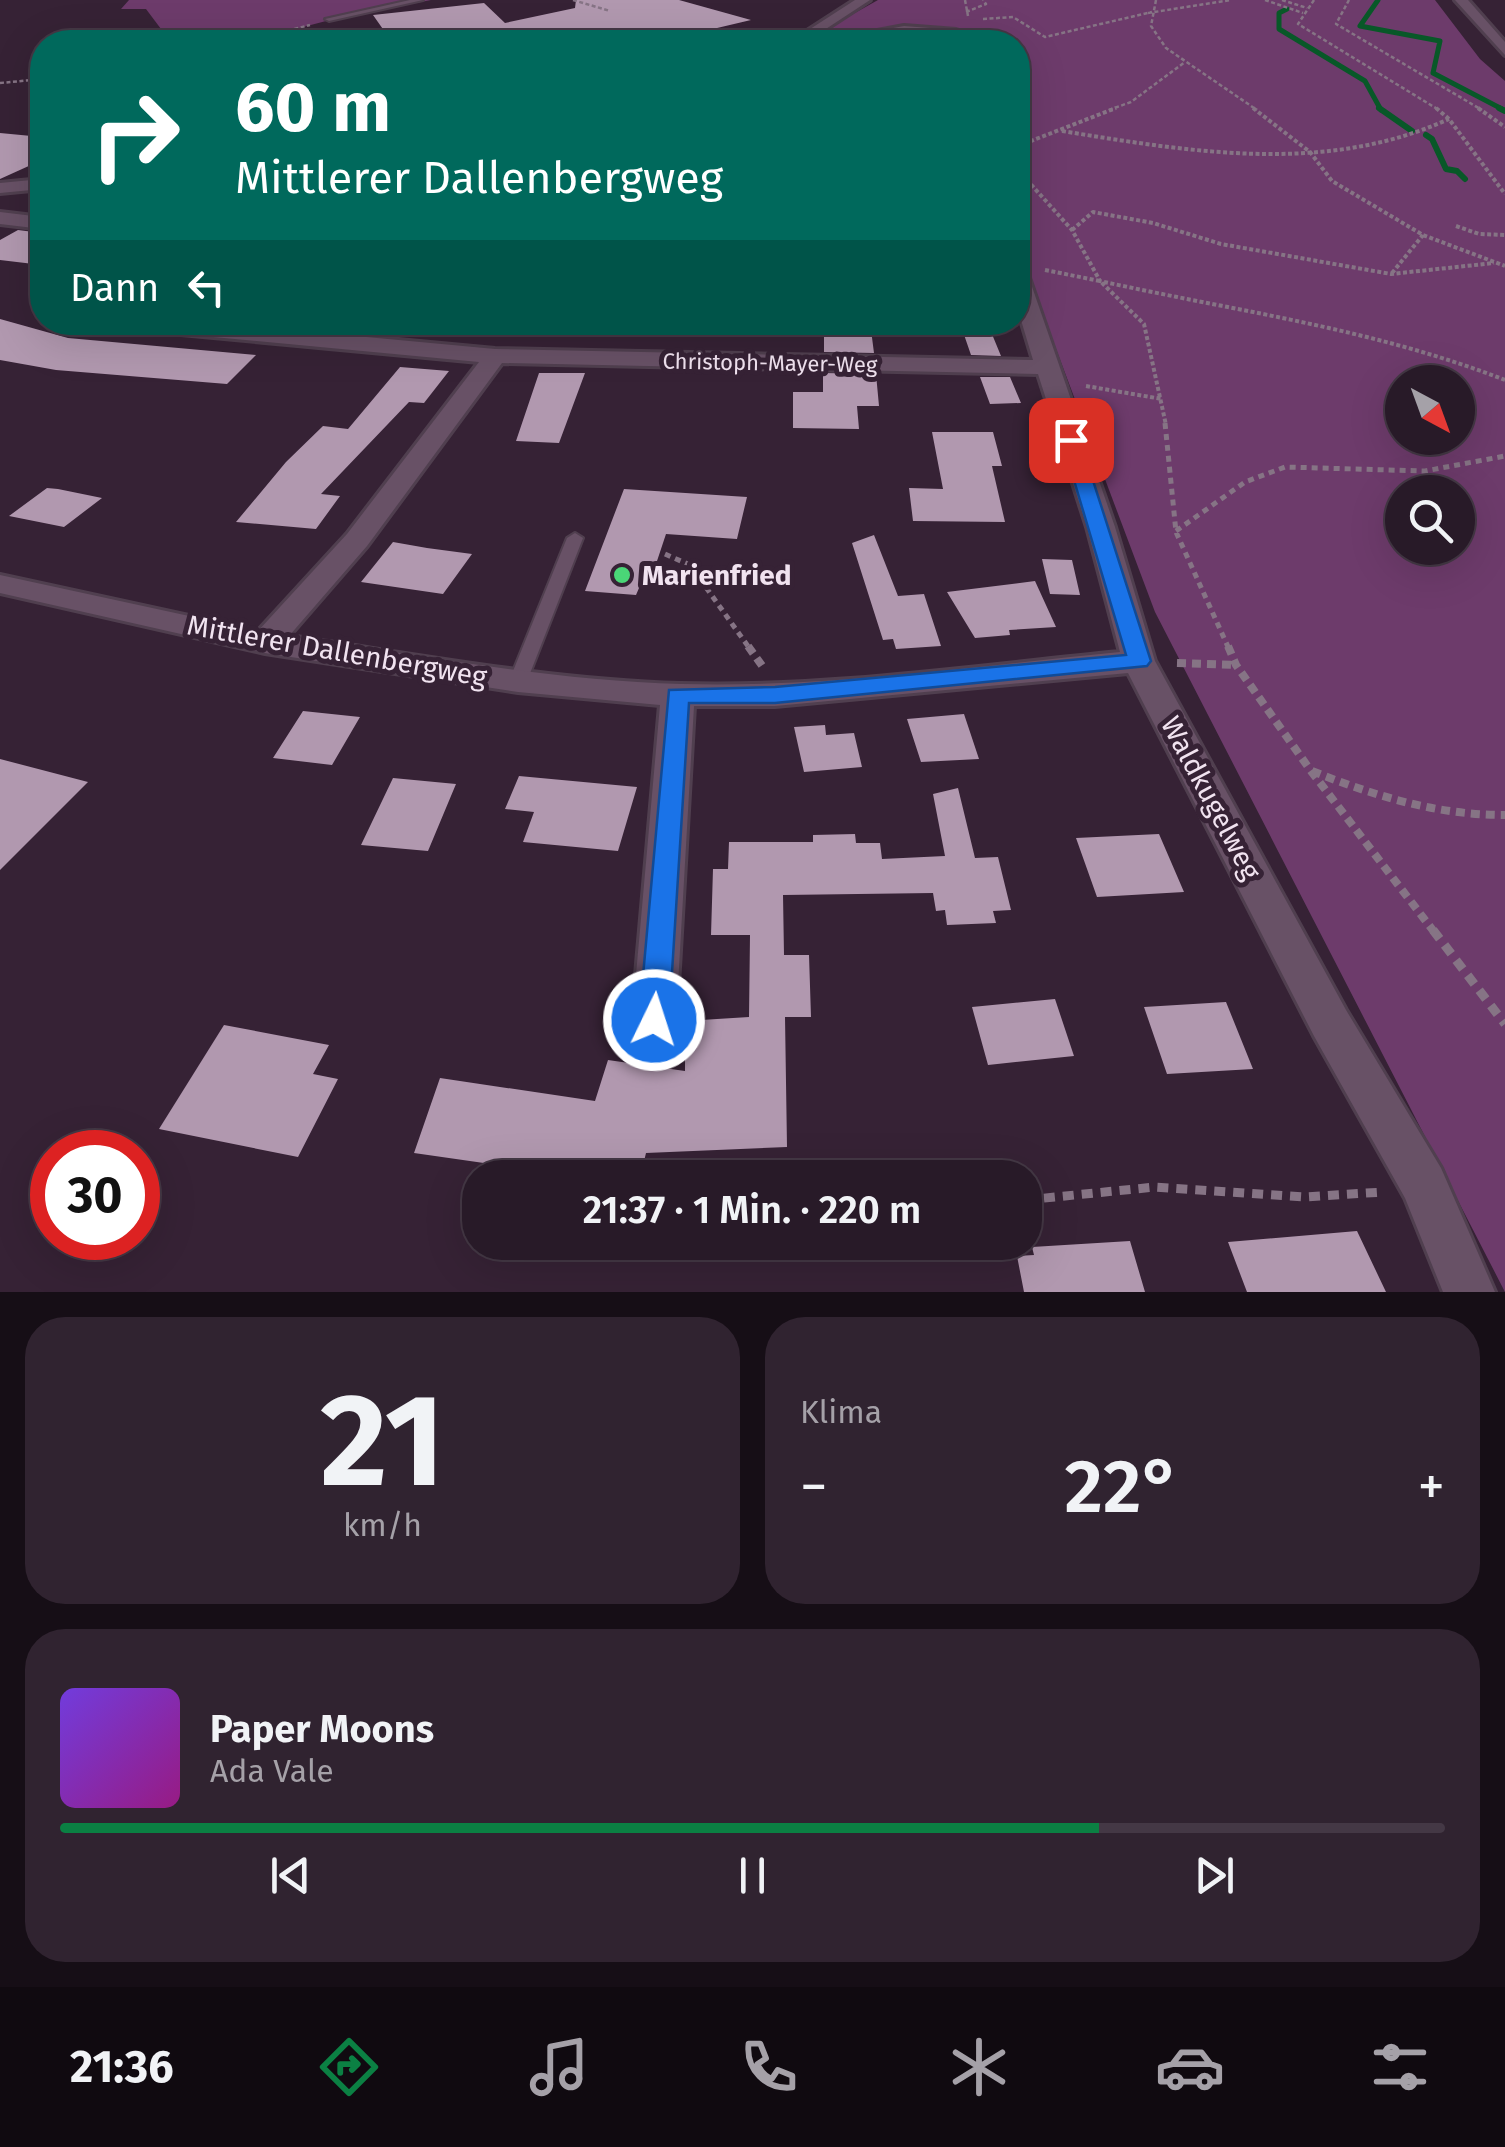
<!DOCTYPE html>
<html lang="de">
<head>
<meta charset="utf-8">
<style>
	:root { --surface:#281a28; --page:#302330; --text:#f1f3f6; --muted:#a5a1a8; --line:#443845; --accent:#0b8043 }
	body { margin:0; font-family:"Fira Sans",sans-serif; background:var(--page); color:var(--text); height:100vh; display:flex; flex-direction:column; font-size:38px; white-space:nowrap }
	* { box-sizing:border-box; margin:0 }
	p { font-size:32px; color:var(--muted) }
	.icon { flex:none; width:55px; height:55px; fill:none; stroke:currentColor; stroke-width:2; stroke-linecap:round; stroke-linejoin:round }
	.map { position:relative; height:1292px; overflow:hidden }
	.details { display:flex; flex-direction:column; gap:25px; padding:25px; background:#160e16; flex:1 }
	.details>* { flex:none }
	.banner { position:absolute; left:30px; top:30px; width:1000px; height:305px; border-radius:40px; box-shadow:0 10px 40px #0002,0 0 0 2px var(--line); background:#00695c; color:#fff; overflow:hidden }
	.needle { width:65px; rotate:139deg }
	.tools { position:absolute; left:1385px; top:365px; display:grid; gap:20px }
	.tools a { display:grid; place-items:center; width:90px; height:90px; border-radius:50%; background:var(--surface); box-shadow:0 10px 40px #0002,0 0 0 2px var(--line); font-size:50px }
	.speed { position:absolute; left:30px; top:1130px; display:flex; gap:20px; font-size:50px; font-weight:700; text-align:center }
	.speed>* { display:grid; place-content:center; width:130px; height:130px; border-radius:50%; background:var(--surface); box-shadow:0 10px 40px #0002,0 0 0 2px var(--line); line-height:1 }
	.speed .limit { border:15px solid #d22; background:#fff; color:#111 }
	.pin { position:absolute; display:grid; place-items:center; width:85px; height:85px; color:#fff; margin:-42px; border-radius:20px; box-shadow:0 5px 15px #0006 }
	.me { position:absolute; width:110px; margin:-55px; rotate:4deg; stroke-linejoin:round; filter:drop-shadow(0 0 8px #0008) }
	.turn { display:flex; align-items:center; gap:35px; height:210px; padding:0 40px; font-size:45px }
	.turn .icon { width:130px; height:130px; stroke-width:2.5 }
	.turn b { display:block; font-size:70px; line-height:85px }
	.then { display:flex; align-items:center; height:95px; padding:0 40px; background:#0003; gap:20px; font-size:38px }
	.big { font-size:75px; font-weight:600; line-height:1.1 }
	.details .widget { flex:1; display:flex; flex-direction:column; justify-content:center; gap:15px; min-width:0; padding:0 35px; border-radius:40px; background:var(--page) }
	.details .dial { align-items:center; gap:0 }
	.dial b { font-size:130px; line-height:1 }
	.song { display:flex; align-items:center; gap:30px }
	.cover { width:120px; height:120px; border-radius:15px; background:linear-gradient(135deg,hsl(260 70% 55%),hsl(310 70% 35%)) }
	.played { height:10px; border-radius:5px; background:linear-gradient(90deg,var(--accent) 75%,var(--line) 75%) }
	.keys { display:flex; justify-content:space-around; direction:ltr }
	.heat { display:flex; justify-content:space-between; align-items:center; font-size:55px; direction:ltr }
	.details .tiles { flex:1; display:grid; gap:25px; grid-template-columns:1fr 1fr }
	.widget:last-child { grid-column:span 2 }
	.trip { position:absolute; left:462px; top:1160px; width:580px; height:100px; border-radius:40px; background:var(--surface); box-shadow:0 10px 40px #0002,0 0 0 2px var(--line); font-weight:600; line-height:100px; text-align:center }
	.tabs { display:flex; height:160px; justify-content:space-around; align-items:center; background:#100a10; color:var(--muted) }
	.tabs .icon { width:70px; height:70px }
	.tabs .on { color:var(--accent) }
	.tabs b { font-size:45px; color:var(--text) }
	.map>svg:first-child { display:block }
	.green { fill:#6d3b6b; fill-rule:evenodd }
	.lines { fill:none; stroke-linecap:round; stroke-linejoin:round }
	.stream-far1 { stroke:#085828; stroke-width:5 }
	.stream { stroke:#085828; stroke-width:6 }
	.building { fill:#b198af }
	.lane-casing { stroke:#503f4f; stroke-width:4 }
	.street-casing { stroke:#503f4f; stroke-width:6 }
	.path-far4 { stroke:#867485; stroke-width:2.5; stroke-dasharray:4 2.5; stroke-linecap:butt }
	.path-far3 { stroke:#867485; stroke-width:4; stroke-dasharray:4 2.5; stroke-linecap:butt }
	.path-far2 { stroke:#867485; stroke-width:5; stroke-dasharray:6 5; stroke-linecap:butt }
	.path-far1 { stroke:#867485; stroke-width:8; stroke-dasharray:9 6; stroke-linecap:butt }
	.path { stroke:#867485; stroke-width:9; stroke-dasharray:11 8; stroke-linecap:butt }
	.lane { fill:#685166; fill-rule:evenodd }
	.street { fill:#685166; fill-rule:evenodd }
	.route { fill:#1a73e8; stroke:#114b97; stroke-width:2.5 }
	.poi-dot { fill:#4ad677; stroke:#362235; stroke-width:4 }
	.labels { text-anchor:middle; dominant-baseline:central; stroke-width:10; stroke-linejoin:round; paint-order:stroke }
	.far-street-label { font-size:22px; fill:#f1e3f0; stroke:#362235 }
	.poi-label { font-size:28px; font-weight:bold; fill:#f1e3f0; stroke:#362235; text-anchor:start }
	.street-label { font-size:28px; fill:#f1e3f0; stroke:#362235 }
</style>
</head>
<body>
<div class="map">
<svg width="1505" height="1292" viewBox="0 0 1505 1292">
	<rect width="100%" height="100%" fill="#362235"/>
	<!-- green -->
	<path class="green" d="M129,0H431L330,20L245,42H134L161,29L146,9H121Z
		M878,0H1435L1480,59L1505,81V1292L1155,612L1018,248V42H803ZM1402,382H1458V438H1402ZM1402,492H1458V548H1402Z"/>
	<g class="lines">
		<!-- stream-far1 -->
		<path class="stream-far1" d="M1378,0L1360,26L1440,41L1433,73L1504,110
			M1287,9L1279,13V29L1365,81L1381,110"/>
		<!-- stream -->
		<path class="stream" d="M1379,108L1412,131
			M1499,108L1505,111
			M1426,135L1432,139L1446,169L1457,171L1465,179"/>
	</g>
	<!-- building -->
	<path class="building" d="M576,0H679L751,20L662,41L601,28L526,34L516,42H392L373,15L484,3L505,23L575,8Z
		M0,133L42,137V160L0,179Z
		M18,230L42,233V265L0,260V240Z
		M0,319L68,338L256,355L227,384L56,370L0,360Z
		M824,322H870L874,353L824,352Z
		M970,322H987L1001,356L971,355L961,326Z
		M400,367L449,371L424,403L409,402L321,494L340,496L316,529L236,522L286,462L323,426L348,429Z
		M539,373H585L559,443L516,441Z
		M823,373L876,374L879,406H857L859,429L793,428V392H823Z
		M980,377H1010L1021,403L990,404Z
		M932,432H993L1002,466H992L1005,522L913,521L909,488L943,489Z
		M47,488L58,489L102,498L64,527L9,516Z
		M624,489L747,497L737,539L666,534L648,588H639L636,595L585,591Z
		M874,535L898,596L924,594L941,646L896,649L893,639L883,640L852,543Z
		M393,542L427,548L472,554L443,594L361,582Z
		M1042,559L1072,560L1080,595L1050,594Z
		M1035,581L1056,627L1009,630L1010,635L975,638L947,592Z
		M303,711L360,717L332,765L273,758Z
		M964,714L979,759L921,762L907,719Z
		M825,725L826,735L854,733L862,767L804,772L794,727Z
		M0,759L88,782L0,870Z
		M519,776L637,787L618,851L523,842L534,812L505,809Z
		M393,778L456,784L428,851L361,845Z
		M958,788L975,858L998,857L1011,910L993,911L996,923L947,925L945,910L936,911L933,893L783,895L784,955H809L811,1017H785L787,1147L646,1153L640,1178H544L546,1172L414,1153L440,1078L595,1101L608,1060L685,1071V1021L749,1017L750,935H711L713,869H728L729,842H813V835L855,834L856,843H880L882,859L945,856L933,794Z
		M1159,834L1184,892L1097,897L1076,838Z
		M1055,999L1074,1056L988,1065L972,1007Z
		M1226,1002L1253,1069L1167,1074L1144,1007Z
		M224,1025L329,1045L313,1074L338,1079L298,1157L159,1129Z
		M1357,1231L1386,1292H1247L1228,1242Z
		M1130,1241L1145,1292H1024L1017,1256L1034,1255L1032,1247Z"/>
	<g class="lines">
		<!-- lane casing -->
		<g class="lane-casing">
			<path id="lane" d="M410,0H423L329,21L325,19Z
				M712,31L719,33L697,42H688Z
				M575,533L583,538L527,681L518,687L512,685L509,681L567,538Z"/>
		</g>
		<!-- street casing -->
		<g class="street-casing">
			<path id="street" d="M855,0H870L806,42H790Z
				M1455,0H1468L1505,42V55Z
				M904,26L956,30L994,42L904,34L867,42H850L867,33Z
				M601,32L659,42H519L526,38Z
				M42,179V189L0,193V183Z
				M0,212L42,217V229L0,224Z
				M1018,272L1029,278L1115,527L1155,661L1346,1010L1441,1168L1495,1292H1443L1405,1198L1314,1036L1128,673L775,706H694L676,1020L670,1033L654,1039L638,1033L632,1020L660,705L518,692L265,653L0,593V575L258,631L347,534L479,362L149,331L141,329L139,322H206L495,349L1033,360L1018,310ZM502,363L1038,374L1087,527L1120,652C975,666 827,688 681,684C549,680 418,655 289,636L367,546Z"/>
		</g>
		<!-- path-far4 -->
		<path class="path-far4" d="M573,0L610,11
			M965,0L968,16
			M1156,0L1151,26L1166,48L1257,110
			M1265,0L1303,13
			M1282,0L1307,8
			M1314,0L1298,24L1439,110
			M1349,0L1336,24L1482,110
			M966,12L986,4L983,0
			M1148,13L1231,0
			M983,19L1013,17L1045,37L1152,12
			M244,42L310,25
			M0,83L42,79
			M1109,110L1131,102L1185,62"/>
		<!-- path-far3 -->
		<path class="path-far3" d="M1253,108L1310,152L1332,181L1423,235L1505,266
			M1436,108L1449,119L1505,194
			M1478,108L1505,127
			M1062,131C1192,152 1325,175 1449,119
			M1018,146L1116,108
			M1018,170L1072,230L1100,281C1236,311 1374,329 1505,380
			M1456,226L1479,234L1505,235
			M1072,230L1093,212L1153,223L1221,244L1391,274L1494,263
			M1045,270L1100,281L1144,324L1166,425
			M1392,273L1423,235
			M1086,386L1162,399"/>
		<!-- path-far2 -->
		<path class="path-far2" d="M1165,423L1176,532L1229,649
			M1176,531L1245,482L1285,467L1425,471L1505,456
			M665,554L690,565L750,649"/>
		<!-- path-far1 -->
		<path class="path-far1" d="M748,646L763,667
			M1228,646L1236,665L1311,771L1435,933
			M1177,663L1236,665
			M1312,771C1375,796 1436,815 1505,815"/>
		<!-- path -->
		<path class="path" d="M1433,930L1505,1024
			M1025,1200L1155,1187L1304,1197L1383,1192"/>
		<!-- lane -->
		<use href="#lane" class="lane"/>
		<!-- street -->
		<use href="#street" class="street"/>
	</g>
	<!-- route -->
	<path class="route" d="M1071,434L1080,440L1151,661L1147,666L775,703H689L669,1020L665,1029L654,1033L643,1029L639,1020L669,690L775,687L1126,655L1062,440Z"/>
	<!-- markers -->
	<circle class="poi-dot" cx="622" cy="575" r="10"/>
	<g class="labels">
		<!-- far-street labels -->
		<g class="far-street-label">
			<text transform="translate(770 363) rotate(1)">Christoph-Mayer-Weg</text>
		</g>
		<!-- poi labels -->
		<g class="poi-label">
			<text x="642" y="575">Marienfried</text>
		</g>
		<!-- street labels -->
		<g class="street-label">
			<text transform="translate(337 651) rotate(10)">Mittlerer Dallenbergweg</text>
			<text transform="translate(1211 798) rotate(62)">Waldkugelweg</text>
		</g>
	</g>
</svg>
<div class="tools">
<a><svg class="needle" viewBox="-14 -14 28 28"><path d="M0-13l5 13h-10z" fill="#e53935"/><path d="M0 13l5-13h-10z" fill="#a5a1a8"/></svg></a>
<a><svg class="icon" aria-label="search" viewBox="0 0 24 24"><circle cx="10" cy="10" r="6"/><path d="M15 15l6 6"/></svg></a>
</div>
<div class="speed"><div class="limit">30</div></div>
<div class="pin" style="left:1071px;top:440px;background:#d93025"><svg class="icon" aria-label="arrive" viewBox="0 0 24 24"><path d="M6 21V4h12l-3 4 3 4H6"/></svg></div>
<svg class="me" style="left:654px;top:1020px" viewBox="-20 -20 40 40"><circle r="17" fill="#1a73e8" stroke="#fff" stroke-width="3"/><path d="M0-11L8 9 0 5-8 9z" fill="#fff"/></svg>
<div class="trip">21:37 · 1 Min. · 220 m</div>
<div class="banner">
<div class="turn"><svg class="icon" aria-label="right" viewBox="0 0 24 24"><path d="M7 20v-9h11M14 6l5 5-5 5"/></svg><div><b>60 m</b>Mittlerer Dallenbergweg</div></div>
<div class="then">Dann<svg class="icon" aria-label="left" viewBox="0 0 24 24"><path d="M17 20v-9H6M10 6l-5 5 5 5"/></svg></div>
</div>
</div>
<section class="details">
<div class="tiles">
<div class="widget dial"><b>21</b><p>km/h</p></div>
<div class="widget"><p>Klima</p>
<div class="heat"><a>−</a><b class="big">22°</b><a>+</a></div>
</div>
<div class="widget">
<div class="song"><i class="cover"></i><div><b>Paper Moons</b><p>Ada Vale</p></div></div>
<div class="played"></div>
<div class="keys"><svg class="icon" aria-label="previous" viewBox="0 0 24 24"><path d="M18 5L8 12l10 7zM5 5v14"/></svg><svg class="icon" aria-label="pause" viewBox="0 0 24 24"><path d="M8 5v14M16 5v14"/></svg><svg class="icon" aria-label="next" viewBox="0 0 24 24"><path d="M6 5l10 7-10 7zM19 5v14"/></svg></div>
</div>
</div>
</section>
<nav class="tabs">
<b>21:36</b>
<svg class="icon on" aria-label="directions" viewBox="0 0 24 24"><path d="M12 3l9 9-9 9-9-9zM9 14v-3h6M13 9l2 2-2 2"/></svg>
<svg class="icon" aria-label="music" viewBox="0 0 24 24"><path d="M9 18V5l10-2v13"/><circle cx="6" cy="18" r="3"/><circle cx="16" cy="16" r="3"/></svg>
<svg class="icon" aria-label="phone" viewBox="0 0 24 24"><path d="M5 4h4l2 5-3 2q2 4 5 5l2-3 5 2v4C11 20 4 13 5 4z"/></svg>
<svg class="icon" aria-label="climate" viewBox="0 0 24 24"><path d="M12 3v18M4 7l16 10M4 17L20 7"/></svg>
<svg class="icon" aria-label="car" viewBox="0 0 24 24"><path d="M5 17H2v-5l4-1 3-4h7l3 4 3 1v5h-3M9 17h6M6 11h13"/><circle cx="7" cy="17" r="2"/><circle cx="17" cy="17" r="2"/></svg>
<svg class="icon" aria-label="filters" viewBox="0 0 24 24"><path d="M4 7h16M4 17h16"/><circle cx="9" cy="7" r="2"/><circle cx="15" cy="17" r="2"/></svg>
</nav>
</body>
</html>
